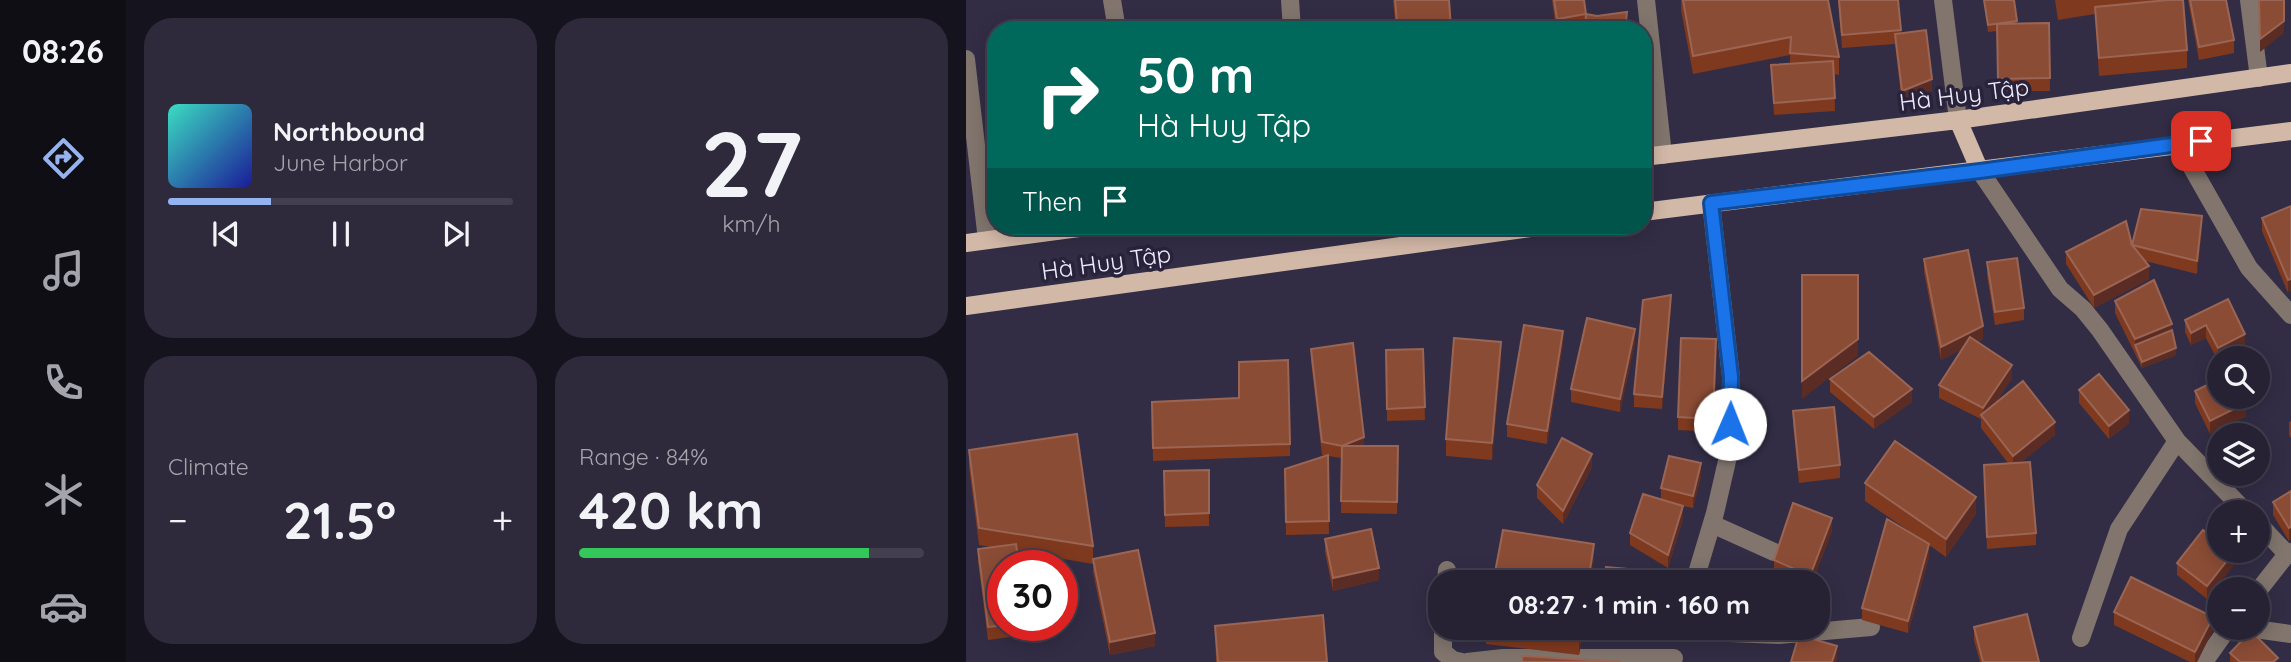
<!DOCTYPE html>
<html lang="en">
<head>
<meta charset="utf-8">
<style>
	:root { --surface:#262234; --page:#2e2a3c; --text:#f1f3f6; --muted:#a4a4ac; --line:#423f4f; --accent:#95b2f1 }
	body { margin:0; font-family:Quicksand,sans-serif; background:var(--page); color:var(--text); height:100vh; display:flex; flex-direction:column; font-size:26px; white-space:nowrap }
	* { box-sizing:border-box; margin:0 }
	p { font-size:23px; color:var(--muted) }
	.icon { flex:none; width:38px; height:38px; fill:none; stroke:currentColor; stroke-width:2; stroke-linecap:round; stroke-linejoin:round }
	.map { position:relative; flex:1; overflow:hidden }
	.panel { display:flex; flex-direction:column; gap:18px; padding:18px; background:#15131d; width:840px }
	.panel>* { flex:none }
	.top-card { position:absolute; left:21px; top:21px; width:665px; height:214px; border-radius:28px; box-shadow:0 4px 18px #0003,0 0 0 2px var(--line); background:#00695c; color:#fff; overflow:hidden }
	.controls { position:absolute; left:1241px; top:346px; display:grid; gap:14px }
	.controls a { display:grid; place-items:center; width:63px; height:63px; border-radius:50%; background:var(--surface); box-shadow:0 4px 18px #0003,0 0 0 2px var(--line); font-size:35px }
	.speed { position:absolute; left:21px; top:550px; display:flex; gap:14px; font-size:35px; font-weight:700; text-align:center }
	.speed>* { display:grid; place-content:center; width:91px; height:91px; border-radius:50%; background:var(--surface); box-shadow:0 4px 18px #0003,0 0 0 2px var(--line); line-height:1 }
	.speed .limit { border:10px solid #d22; background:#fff; color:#111 }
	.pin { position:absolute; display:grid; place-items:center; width:60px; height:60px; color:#fff; margin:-30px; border-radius:14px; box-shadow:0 4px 10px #0006 }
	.me { position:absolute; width:77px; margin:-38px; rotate:1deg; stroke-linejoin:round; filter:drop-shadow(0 0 5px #0008) }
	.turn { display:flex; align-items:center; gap:24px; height:147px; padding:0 35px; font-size:32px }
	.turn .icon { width:91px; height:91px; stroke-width:2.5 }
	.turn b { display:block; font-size:49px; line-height:60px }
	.then { display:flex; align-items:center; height:66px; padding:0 35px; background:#0003; gap:14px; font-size:26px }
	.big { font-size:52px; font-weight:700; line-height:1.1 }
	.panel .widget { flex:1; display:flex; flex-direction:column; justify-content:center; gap:10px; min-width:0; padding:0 24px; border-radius:28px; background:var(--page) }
	.panel .dial { align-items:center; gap:0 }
	.dial b { font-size:91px; line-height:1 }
	.song { display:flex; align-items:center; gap:21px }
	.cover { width:84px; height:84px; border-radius:10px; background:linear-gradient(135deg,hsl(170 70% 55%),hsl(240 70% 35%)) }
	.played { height:7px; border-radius:4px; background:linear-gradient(90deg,var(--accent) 30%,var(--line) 30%) }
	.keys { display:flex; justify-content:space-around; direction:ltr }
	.heat { display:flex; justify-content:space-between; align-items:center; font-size:38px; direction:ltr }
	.charge { height:10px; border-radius:5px; background:linear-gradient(90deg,#34c759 84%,var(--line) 0) }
	.panel .tiles { flex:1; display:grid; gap:18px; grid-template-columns:repeat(2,1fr) }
	.trip { position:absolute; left:462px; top:570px; width:402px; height:70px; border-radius:28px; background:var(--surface); box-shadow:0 4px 18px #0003,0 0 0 2px var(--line); font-weight:700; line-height:70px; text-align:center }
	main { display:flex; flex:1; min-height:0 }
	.tabs { display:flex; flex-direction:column; width:126px; justify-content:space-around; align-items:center; background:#0f0e15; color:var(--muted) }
	.tabs .icon { width:49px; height:49px }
	.tabs .active { color:var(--accent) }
	.tabs b { font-size:32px; color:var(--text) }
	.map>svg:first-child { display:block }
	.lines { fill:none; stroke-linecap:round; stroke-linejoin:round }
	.minor { stroke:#81756d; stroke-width:18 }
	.major { stroke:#d2b8a7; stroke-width:18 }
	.wall { fill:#7f391e }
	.shaded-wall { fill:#5b2c23 }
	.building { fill:#8b4c35; stroke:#9a6554; stroke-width:2 }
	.route-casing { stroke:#114b97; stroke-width:18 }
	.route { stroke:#1a73e8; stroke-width:12 }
	.labels { text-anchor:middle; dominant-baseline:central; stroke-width:7; stroke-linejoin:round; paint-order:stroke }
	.street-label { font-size:24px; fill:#edebfb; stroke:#28233b }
</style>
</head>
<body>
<main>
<nav class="tabs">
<b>08:26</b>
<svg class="icon active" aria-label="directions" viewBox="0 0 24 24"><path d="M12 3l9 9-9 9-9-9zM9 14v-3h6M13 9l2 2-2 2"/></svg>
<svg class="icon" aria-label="music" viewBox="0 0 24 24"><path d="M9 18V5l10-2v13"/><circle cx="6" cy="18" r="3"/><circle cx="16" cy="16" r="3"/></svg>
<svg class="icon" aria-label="phone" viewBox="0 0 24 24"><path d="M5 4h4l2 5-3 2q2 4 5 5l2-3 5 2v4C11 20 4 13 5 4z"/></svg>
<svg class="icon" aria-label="climate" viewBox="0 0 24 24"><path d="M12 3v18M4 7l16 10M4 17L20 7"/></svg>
<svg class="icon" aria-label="car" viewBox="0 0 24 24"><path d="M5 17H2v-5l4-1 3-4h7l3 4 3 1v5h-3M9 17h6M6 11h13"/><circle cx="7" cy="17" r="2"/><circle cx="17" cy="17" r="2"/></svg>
</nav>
<section class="panel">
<div class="tiles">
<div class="widget">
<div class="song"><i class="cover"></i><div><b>Northbound</b><p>June Harbor</p></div></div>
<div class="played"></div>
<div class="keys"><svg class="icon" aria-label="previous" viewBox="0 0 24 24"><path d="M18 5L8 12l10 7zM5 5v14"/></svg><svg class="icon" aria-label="pause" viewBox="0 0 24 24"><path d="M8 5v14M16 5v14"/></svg><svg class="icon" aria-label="next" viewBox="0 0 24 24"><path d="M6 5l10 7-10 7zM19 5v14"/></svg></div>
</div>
<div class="widget dial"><b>27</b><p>km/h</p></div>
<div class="widget"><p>Climate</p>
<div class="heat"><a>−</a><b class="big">21.5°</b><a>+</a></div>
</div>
<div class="widget"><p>Range · 84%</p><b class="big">420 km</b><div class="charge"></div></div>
</div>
</section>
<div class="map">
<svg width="1325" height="662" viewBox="0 0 1325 662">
	<rect width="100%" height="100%" fill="#322d45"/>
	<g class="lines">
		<!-- minor -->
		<path class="minor" d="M146,0L151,30
			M324,0L326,30
			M680,0L697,155
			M977,0L992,120
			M1283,0L1293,78
			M0,59L21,240
			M1212,143L1283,268L1325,315
			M1014,171L1094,289L1117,309L1134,330L1211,441L1281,513
			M1292,523L1321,554
			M746,524L808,552
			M480,583L481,570
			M728,583L749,513L764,448L765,377L745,203
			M1292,591L1321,554L1325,552
			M477,628V652L487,660L496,662
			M1282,628L1325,634
			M714,631L813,635L905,627
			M1115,638L1153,529L1211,441
			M501,662L537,658H708
			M1238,662L1262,628"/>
		<!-- major -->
		<path class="major" d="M992,120L1014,171
			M677,157L992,120L1325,73
			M677,212L1325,131
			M0,243L128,226
			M0,306L579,226"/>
	</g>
	<!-- wall -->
	<path class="wall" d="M427,0H483L485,28L373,30L429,22Z
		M586,0H618L620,14L619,27L602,30H590Z
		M715,0H862L873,57V75L868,74L869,111L808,115L805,65L824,64V55L727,74L715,10Z
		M872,0H932L935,33L966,91L936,104L929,44L876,48Z
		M1018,0H1048L1051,24L1083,23L1084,91H1032L1031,31L1022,32Z
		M1089,0H1217L1221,50V68L1133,76L1129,14L1092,20Z
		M1222,0H1260L1268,40V53L1233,60Z
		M1325,206L1322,293L1296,231V218Z
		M1236,228L1231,274L1179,261L1183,279L1128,308L1100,264V252L1166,245Z
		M958,259L1017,339L1012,342L1046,378L1028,405L1089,435L1055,462L1070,533V545L1021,549L1018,465L1042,463L1015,428V419L973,398V385L996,349L975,360L958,272Z
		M1021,262L1058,308V320L1029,325L1021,275Z
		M1262,299L1279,347L1252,361L1240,338L1225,345L1219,332V320Z
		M1149,301L1206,330L1210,355L1176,368L1149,313Z
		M705,308L696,409L668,407V394Z
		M669,342L654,412L605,402V389Z
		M597,344L581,444L541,437V424Z
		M345,349L398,446H432L431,514L375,513L376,458L362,456L363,534L320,535L319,469L360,456L356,455L345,361Z
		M457,349L459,420L421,421L420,350Z
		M750,352L747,432L712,430V417Z
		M535,360L526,460L480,456V439Z
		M864,379L946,402L908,429L864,392Z
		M1113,390L1163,423L1143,439L1113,403Z
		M1229,391L1280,416L1244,434L1229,403Z
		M273,398L324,444V456L187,461L186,402Z
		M827,411L874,465V478L833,483L827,424Z
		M1325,421V438L1323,435V422Z
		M1253,445V462L1248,455V448Z
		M3,450L127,546V559L189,646L144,655L127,572V564L51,551L37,625H60V635L22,640L12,561V549L24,547L13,545L3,467Z
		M626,467L597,524L571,498V485Z
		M243,470V526L199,527L198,471Z
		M735,476L727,508L712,505L717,519L702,568L664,545V533L695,500V488Z
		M899,483L1010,514L980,557L963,545V557L942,633L896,620V608L953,538L899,501Z
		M1325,491L1323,541L1307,515V502Z
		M866,531L846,583H831L808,572V560Z
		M359,539L413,580L367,591L359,552Z
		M1211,563L1267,566L1241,599L1211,575Z
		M1148,612L1247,630L1231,662H1224L1148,625Z
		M249,626L361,662H250Z
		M1008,627L1073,662H1014L1008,640Z
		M520,628H617L613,655L520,644Z
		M635,628H679L678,635L635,631Z
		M1264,653L1312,662H1264Z"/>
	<!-- shaded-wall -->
	<path class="shaded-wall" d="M1318,21V33L1294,52V39Z
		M966,79V91L936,104V91Z
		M1236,216V228L1231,274V261Z
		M1183,266V279L1128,308V295Z
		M1325,279V291L1322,293V280Z
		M705,295V308L696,409V397Z
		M1206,324V337L1169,345V352V339Z
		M1240,325V338L1225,345V333Z
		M1017,326V339L975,360V347Z
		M669,329V342L654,412V399Z
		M597,331V344L581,444V431Z
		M1279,334V347L1255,359H1253L1252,361V348Z
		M892,339V356L836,399V381Z
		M535,342V360L526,460V443Z
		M1210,348V355L1176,368V362Z
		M1046,365V378L1018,419L1017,408Z
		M946,389V402L908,429V417Z
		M1280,403V416L1244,434V421Z
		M1163,410V423L1143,439V426Z
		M1089,422V435L1047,469V456Z
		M398,437V450L376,446Z
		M626,454V467L597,524V511Z
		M735,463V476L727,508V496Z
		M1010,497V514L980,557V539Z
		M717,506V519L702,568V555Z
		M866,518V531L846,583H844V576Z
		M1325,527V539L1323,541V528Z
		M628,544V562L624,583H622Z
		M963,544V557L942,633V621Z
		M1267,553V566L1241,599V586Z
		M413,568V580L367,591V578Z
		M1247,617V630L1231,662H1229V652Z
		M615,628H617L613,655V638Z
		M189,633V646L144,655V642Z
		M871,646V659L870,662H866Z"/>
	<!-- building -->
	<path class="building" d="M429,0H483L485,28L542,23L543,30H373V27L431,22Z
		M588,0H618L620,14L591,19Z
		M717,0H862L873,57L824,53L825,37L727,56Z
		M873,0H932L935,30L876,35Z
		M1018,0H1048L1051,21L1022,25Z
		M1202,0H1217L1221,50L1133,58L1129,7Z
		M1224,0H1260L1268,40L1233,47Z
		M1293,0H1318V21L1294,39Z
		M661,12L659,30H619L620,14L631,16Z
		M1083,23L1084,78L1032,79L1031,24Z
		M960,30L966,79L936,91L929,34Z
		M867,61L869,98L808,103L805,65Z
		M1325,206V279L1322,280L1296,218Z
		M1175,209L1236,216L1231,261L1166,245L1183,266L1128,295L1100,252L1160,221L1166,245Z
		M1002,250L1017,326L975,347L958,259Z
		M1051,258L1058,308L1029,312L1021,262Z
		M836,275H892V339L836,381Z
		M1188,280L1206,324L1169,339L1149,301Z
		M705,295L696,397L668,394L677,300Z
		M1262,299L1279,334L1252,348L1240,325L1225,333L1219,320Z
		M621,318L669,329L654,399L605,389Z
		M558,325L597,331L581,431L541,424Z
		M1206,330L1210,348L1176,362L1169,345Z
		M1004,337L1046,365L1017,408L973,385Z
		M488,338L535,342L526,443L480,439Z
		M715,338L750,339L747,419L712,417Z
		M387,343L398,437L376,446L356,442L345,349Z
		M457,349L459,407L421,409L420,350Z
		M903,352L946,389L908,417L864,379Z
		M322,360L324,444L187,448L186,402L273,398V362Z
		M1133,374L1163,410L1143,426L1113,390Z
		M1253,379V397H1277L1280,403L1244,421L1229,391Z
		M1057,381L1089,422L1047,456L1015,415Z
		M868,407L874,465L833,470L827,411Z
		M1278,429L1282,436H1268Z
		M111,434L127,546L13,528L3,450Z
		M596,438L626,454L597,511L571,485Z
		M929,441L1010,497L980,539L899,483Z
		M1253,445V456L1248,448Z
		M376,446H432L431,502L375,501Z
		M362,455L363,521L320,522L319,469Z
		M703,456L735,463L727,496L695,488Z
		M1064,462L1070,533L1021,537L1018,465Z
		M243,470V513L199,515L198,471Z
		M1325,491V527L1323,528L1307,502Z
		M677,494L717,506L702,555L664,533Z
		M827,503L866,518L844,576L808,560Z
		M921,519L963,544L942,621L896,608Z
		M405,529L413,568L367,578L359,539Z
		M537,530L628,544L622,583H527Z
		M1237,530L1253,542V551H1265L1267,553L1241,586L1211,563Z
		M50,544L53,565H37V625H40L22,627L12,549Z
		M172,550L189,633L144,642L127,559Z
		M640,567L684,571L682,583H639Z
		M1165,577L1247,617L1229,652L1148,612Z
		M1061,614L1073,662H1017L1008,627Z
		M357,615L361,662H252L249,626Z
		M538,628H615L613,638Z
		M1285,631L1312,658L1307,662H1274L1264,653Z
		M833,635L871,646L866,662H825Z
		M556,656L655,662H556Z"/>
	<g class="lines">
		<!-- route casing -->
		<g class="route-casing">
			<path id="route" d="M764,424L765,377L745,203L1014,171L1235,141"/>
		</g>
		<!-- route -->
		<use href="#route" class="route"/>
	</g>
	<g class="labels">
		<!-- street labels -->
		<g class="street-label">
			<text transform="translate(998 94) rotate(-7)">Hà Huy Tập</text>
			<text transform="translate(140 262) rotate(-8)">Hà Huy Tập</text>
		</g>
	</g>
</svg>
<div class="controls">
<a><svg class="icon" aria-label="search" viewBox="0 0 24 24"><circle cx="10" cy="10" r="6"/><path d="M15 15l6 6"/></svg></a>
<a><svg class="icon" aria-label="layers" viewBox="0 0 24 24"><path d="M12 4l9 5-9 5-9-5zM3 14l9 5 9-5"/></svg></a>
<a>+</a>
<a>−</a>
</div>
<div class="speed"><div class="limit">30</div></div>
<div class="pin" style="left:1235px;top:141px;background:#d93025"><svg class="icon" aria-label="arrive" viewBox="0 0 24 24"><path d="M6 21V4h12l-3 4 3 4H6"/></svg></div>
<svg class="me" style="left:764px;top:424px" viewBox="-20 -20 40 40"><circle r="19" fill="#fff"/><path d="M0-13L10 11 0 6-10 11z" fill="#1a73e8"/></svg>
<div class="trip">08:27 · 1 min · 160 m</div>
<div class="top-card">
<div class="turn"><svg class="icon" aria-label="right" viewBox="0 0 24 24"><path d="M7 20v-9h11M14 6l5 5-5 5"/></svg><div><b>50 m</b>Hà Huy Tập</div></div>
<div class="then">Then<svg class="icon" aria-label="arrive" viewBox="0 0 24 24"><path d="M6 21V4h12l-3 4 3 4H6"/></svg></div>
</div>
</div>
</main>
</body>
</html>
